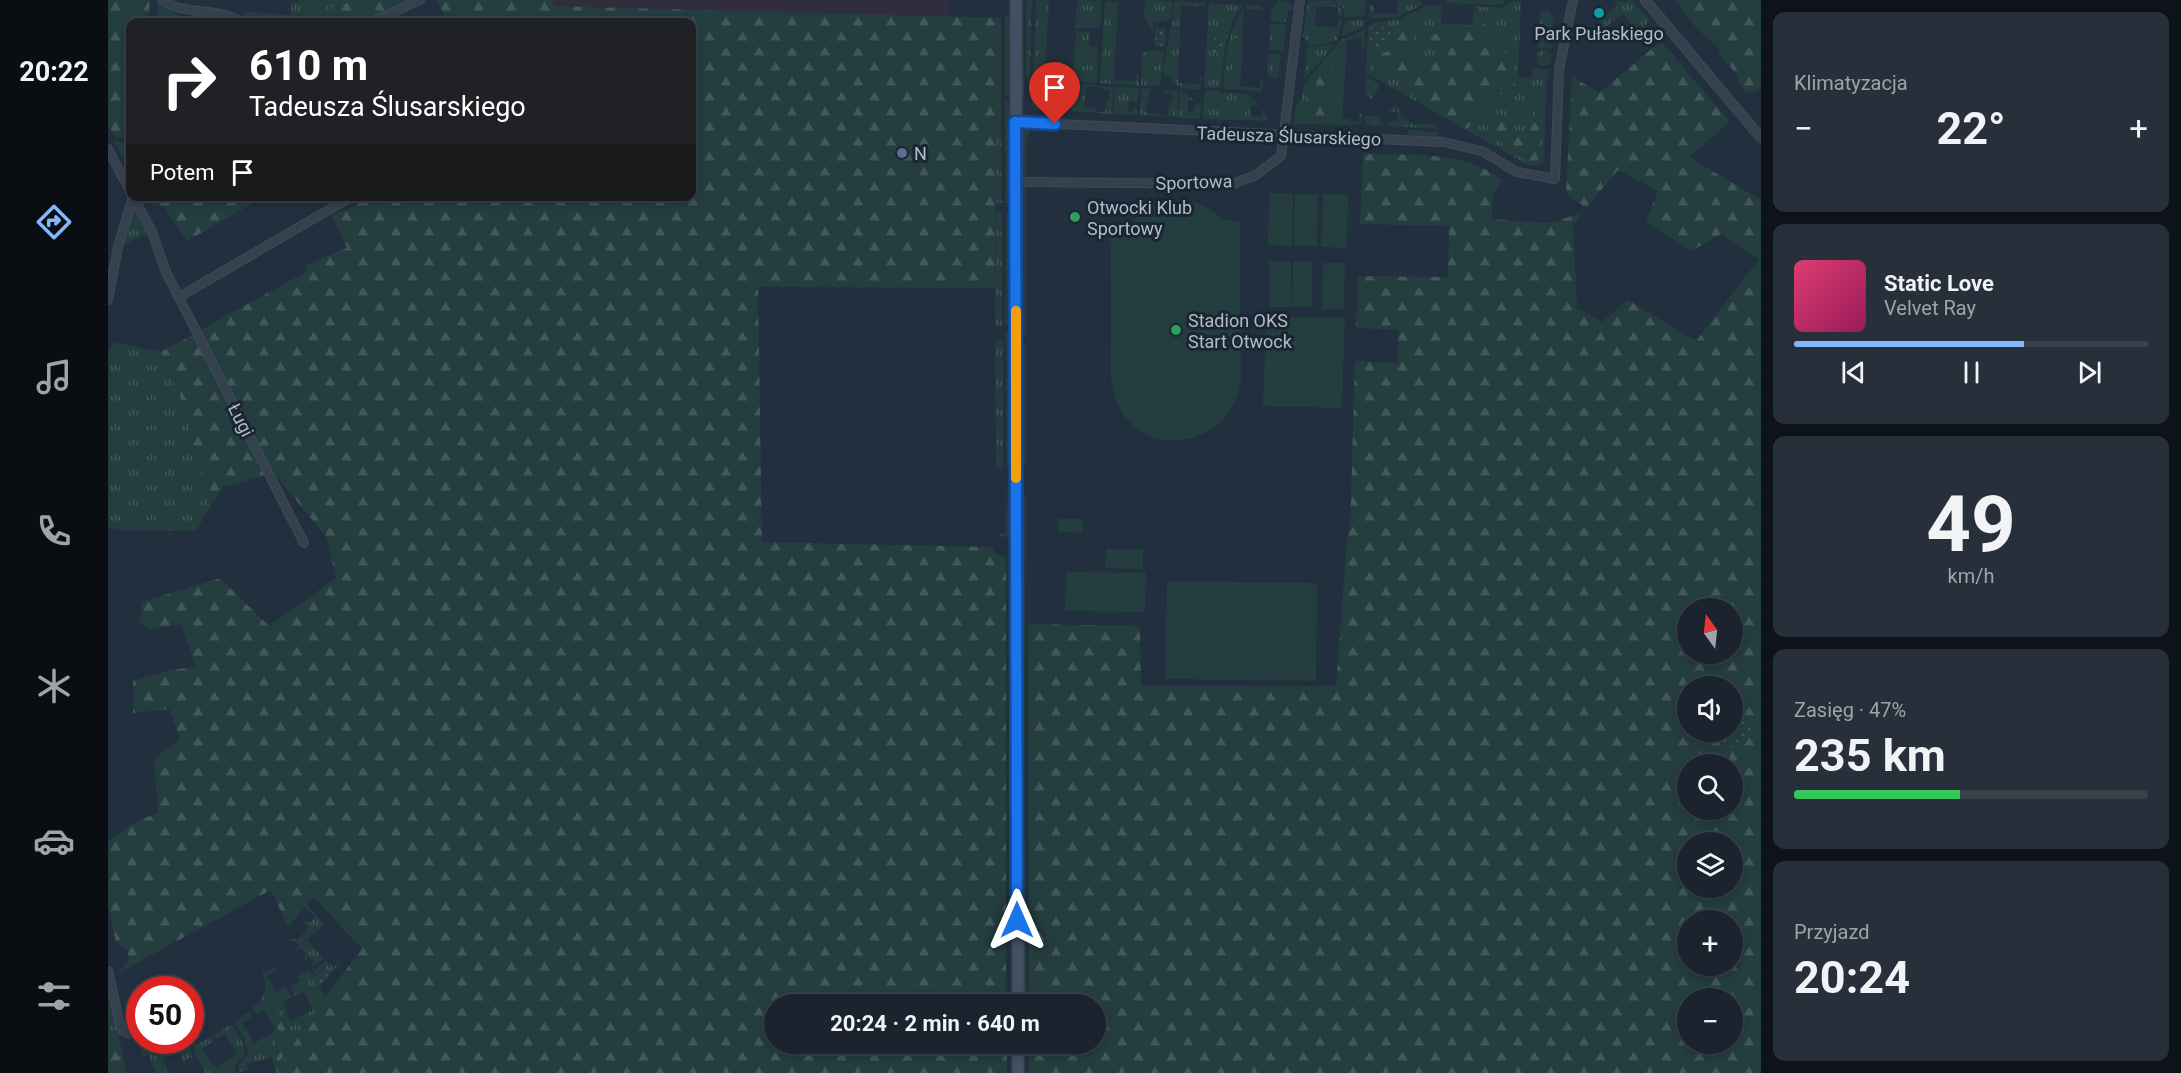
<!DOCTYPE html>
<html lang="pl">
<head>
<meta charset="utf-8">
<style>
	:root { --surface:#1a232e; --page:#272f3a; --text:#f1f3f6; --muted:#9fa4aa; --line:#38404a; --accent:#83b8fd }
	body { margin:0; font-family:Roboto,sans-serif; background:var(--page); color:var(--text); height:100vh; display:flex; flex-direction:column; font-size:22px; white-space:nowrap }
	* { box-sizing:border-box; margin:0 }
	p { font-size:20px; color:var(--muted) }
	.icon { flex:none; width:33px; height:33px; fill:none; stroke:currentColor; stroke-width:2; stroke-linecap:round; stroke-linejoin:round }
	.map { position:relative; flex:1; overflow:hidden }
	.side { display:flex; flex-direction:column; gap:12px; padding:12px; background:#0e1319; width:420px }
	.side>* { flex:none }
	.guide { position:absolute; left:18px; top:18px; width:570px; height:183px; border-radius:12px; box-shadow:0 3px 9px #0003,0 0 0 2px var(--line); background:#202124; color:#fff; overflow:hidden }
	.needle { width:39px; rotate:345deg }
	.buttons { position:absolute; left:1569px; top:598px; display:grid; gap:12px }
	.buttons a { display:grid; place-items:center; width:66px; height:66px; border-radius:50%; background:var(--surface); box-shadow:0 3px 9px #0003,0 0 0 2px var(--line); font-size:30px }
	.speed { position:absolute; left:18px; top:976px; display:flex; gap:12px; font-size:30px; font-weight:700; text-align:center }
	.speed>* { display:grid; place-content:center; width:78px; height:78px; border-radius:50%; background:var(--surface); box-shadow:0 3px 9px #0003,0 0 0 2px var(--line); line-height:1 }
	.speed .limit { border:9px solid #d22; background:#fff; color:#111 }
	.pin { position:absolute; display:grid; place-items:center; width:51px; height:51px; color:#fff; margin:-62px -26px; border-radius:50% 50% 50% 0; rotate:-45deg; box-shadow:0 0 6px #0007 }
	.pin .icon { rotate:45deg }
	.me { position:absolute; width:66px; margin:-33px; rotate:0deg; stroke-linejoin:round; filter:drop-shadow(0 0 4px #0008) }
	.turn { display:flex; align-items:center; gap:21px; height:126px; padding:0 24px; font-size:27px }
	.turn .icon { width:78px; height:78px; stroke-width:2.5 }
	.turn b { display:block; font-size:42px; line-height:51px }
	.then { display:flex; align-items:center; height:57px; padding:0 24px; background:#0003; gap:12px; font-size:22px }
	.big { font-size:45px; font-weight:700; line-height:1.1 }
	.side .tile { flex:1; display:flex; flex-direction:column; justify-content:center; gap:9px; min-width:0; padding:0 21px; border-radius:12px; background:var(--page) }
	.side .dial { align-items:center; gap:0 }
	.dial b { font-size:78px; line-height:1 }
	.song { display:flex; align-items:center; gap:18px }
	.cover { width:72px; height:72px; border-radius:9px; background:linear-gradient(135deg,hsl(340 70% 55%),hsl(330 70% 35%)) }
	.played { height:6px; border-radius:3px; background:linear-gradient(90deg,var(--accent) 65%,var(--line) 65%) }
	.keys { display:flex; justify-content:space-around; direction:ltr }
	.heat { display:flex; justify-content:space-between; align-items:center; font-size:33px; direction:ltr }
	.charge { height:9px; border-radius:4px; background:linear-gradient(90deg,#34c759 47%,var(--line) 0) }
	.trip { position:absolute; left:656px; top:994px; width:342px; height:60px; border-radius:30px; background:var(--surface); box-shadow:0 3px 9px #0003,0 0 0 2px var(--line); font-weight:700; line-height:60px; text-align:center }
	main { display:flex; flex:1; min-height:0 }
	.tab-bar { display:flex; flex-direction:column; width:108px; justify-content:space-around; align-items:center; background:#0a0e12; color:var(--muted) }
	.tab-bar .icon { width:42px; height:42px }
	.tab-bar .current { color:var(--accent) }
	.tab-bar b { font-size:27px; color:var(--text) }
	.map>svg:first-child { display:block }
	.medical { fill:#302e3e }
	.grass { fill:url(#grass-tufts) }
	.forest { fill:url(#forest-firs); fill-rule:evenodd }
	.park { fill:url(#park-dots) }
	.garden { fill:#243d3f }
	.lines { fill:none; stroke-linecap:round; stroke-linejoin:round }
	.minor-casing { stroke:#3f4a57; stroke-width:10 }
	.tertiary-casing { stroke:#3f4a57; stroke-width:11 }
	.secondary-casing { stroke:#3f4a57; stroke-width:13 }
	.minor { stroke:#36414e; stroke-width:8 }
	.tertiary { stroke:#36414e; stroke-width:9 }
	.secondary { stroke:#445061; stroke-width:10 }
	.route-casing { stroke:#114b97; stroke-width:15 }
	.route { stroke:#1a73e8; stroke-width:10 }
	.slow { stroke:#f59e0b; stroke-width:10 }
	.culture-dot { fill:#0f9aa8; stroke:#1b2633; stroke-width:2 }
	.service-dot { fill:#5c6f8a; stroke:#1b2633; stroke-width:2 }
	.leisure-dot { fill:#2e9e5b; stroke:#1b2633; stroke-width:2 }
	.labels { text-anchor:middle; dominant-baseline:central; stroke-width:6; stroke-linejoin:round; paint-order:stroke }
	.poi-label { font-size:18px; fill:#b2bcc9; stroke:#1b2633; text-anchor:start }
	.street-label { font-size:18px; fill:#b2bcc9; stroke:#1b2633 }
</style>
</head>
<body>
<main>
<nav class="tab-bar">
<b>20:22</b>
<svg class="icon current" aria-label="directions" viewBox="0 0 24 24"><path d="M12 3l9 9-9 9-9-9zM9 14v-3h6M13 9l2 2-2 2"/></svg>
<svg class="icon" aria-label="music" viewBox="0 0 24 24"><path d="M9 18V5l10-2v13"/><circle cx="6" cy="18" r="3"/><circle cx="16" cy="16" r="3"/></svg>
<svg class="icon" aria-label="phone" viewBox="0 0 24 24"><path d="M5 4h4l2 5-3 2q2 4 5 5l2-3 5 2v4C11 20 4 13 5 4z"/></svg>
<svg class="icon" aria-label="climate" viewBox="0 0 24 24"><path d="M12 3v18M4 7l16 10M4 17L20 7"/></svg>
<svg class="icon" aria-label="car" viewBox="0 0 24 24"><path d="M5 17H2v-5l4-1 3-4h7l3 4 3 1v5h-3M9 17h6M6 11h13"/><circle cx="7" cy="17" r="2"/><circle cx="17" cy="17" r="2"/></svg>
<svg class="icon" aria-label="filters" viewBox="0 0 24 24"><path d="M4 7h16M4 17h16"/><circle cx="9" cy="7" r="2"/><circle cx="15" cy="17" r="2"/></svg>
</nav>
<div class="map">
<svg width="1653" height="1073" viewBox="0 0 1653 1073">
	<defs>
		<pattern id="grass-tufts" width="24" height="20" patternUnits="userSpaceOnUse" patternTransform="scale(1.5)"><rect width="24" height="20" fill="#243d3f"/><path d="M3 7l-1-3M5 7V3M7 7l1-3M15 17l-1-3M17 17v-4M19 17l1-3" fill="none" stroke="#415759"/></pattern>
		<pattern id="forest-firs" width="22" height="20" patternUnits="userSpaceOnUse" patternTransform="scale(1.5)"><rect width="22" height="20" fill="#243d3f"/><path d="M5 1l3.5 6h-7zM16 11l3.5 6h-7z" fill="#415759"/></pattern>
		<pattern id="park-dots" width="8" height="8" patternUnits="userSpaceOnUse" patternTransform="scale(1.5)"><rect width="8" height="8" fill="#243d3f"/><path d="M2 2h.1M6 6h.1" fill="none" stroke="#415759" stroke-width="1.8" stroke-linecap="round"/></pattern>
	</defs>
	<rect width="100%" height="100%" fill="#222f3e"/>
	<!-- medical -->
	<path class="medical" d="M445,0H842L841,17L445,6Z"/>
	<!-- grass -->
	<path class="grass" d="M191,0H249L222,8L210,22H181L184,2H190Z
		M918,0H924L922,79H918Z
		M928,0H941L937,75L958,77V70H963L962,81L925,79Z
		M969,0L994,1L992,27L967,29Z
		M1037,0L1065,1L1063,19L1045,24V33L1036,15Z
		M1171,0L1178,1L1186,6L1185,10H1180L1178,22L1162,21L1163,12Z
		M1224,0L1234,10V16H1230V7H1208L1207,26L1229,27L1230,19H1234L1229,41L1200,47V42L1195,36L1200,1Z
		M1226,0H1258L1257,16L1236,17V9Z
		M1289,0H1310L1316,4L1290,17L1261,19V5H1266V14H1289Z
		M1337,0H1398L1394,5L1337,3Z
		M1506,0L1518,2L1523,0L1542,20L1530,33L1516,15H1512L1480,43L1478,32L1509,6Z
		M1067,1L1098,3V6H1073L1070,83L1091,84V77H1094L1092,90L1072,88L1055,72Z
		M1405,1H1413L1410,77L1424,78L1425,68L1441,69L1438,88L1436,162L1432,166L1420,165L1258,73L1260,27L1265,23L1291,19L1317,6H1334L1333,24L1364,25L1366,6L1393,8Z
		M911,2L915,3L916,96H911Z
		M997,2H1010L1006,80L1027,81L1028,74H1031V86L992,83Z
		M1101,3L1135,5C1117,26 1115,61 1113,88H1096Z
		M1139,5L1153,6L1156,10L1136,9L1132,86L1152,88V81H1156L1154,92L1115,89C1117,61 1119,26 1139,5Z
		M1432,11H1442V15H1446L1443,32L1431,31Z
		M897,14L900,15L902,20V96L897,95Z
		M1244,20H1256L1257,26L1233,37L1237,22Z
		M1162,24L1178,25L1175,51L1161,49Z
		M1257,30L1256,50H1253L1254,38L1245,37L1244,40H1238V61H1227L1225,107L1235,109V119H1242V122H1251V114H1254L1253,125L1186,124L1188,104L1194,100L1195,85L1233,40Z
		M968,31L982,32L981,46H990L989,83L965,81Z
		M1431,34L1443,35L1444,49L1430,48Z
		M1227,44L1196,80L1199,48Z
		M1045,50L1056,51L1052,86H1033L1034,53Z
		M1428 58a8 8 0 1 1 16 0a8 8 0 1 1-16 0Z
		M1161,53L1173,55L1170,78L1159,77Z
		M1258,76L1272,85L1264,99L1258,97Z
		M925,82L963,84V87H956V90H949L948,107L961,105V111L927,109L924,104Z
		M965,84L989,85V89L988,86H979L975,108L989,109V112H997L998,99H1001V90L992,89V86L1005,87L1004,114L963,111Z
		M1007,87L1031,88L1030,102L1021,101L1020,112L1025,113L1026,108H1029V115L1005,114Z
		M1033,88L1051,89L1042,90L1038,112L1060,116L1061,102H1064V94L1055,93V90L1070,91L1069,117L1032,115Z
		M1072,90L1086,100H1080V112H1085L1089,102L1093,105L1092,119L1070,118Z
		M1097,90L1113,91L1114,96L1115,92L1139,94L1152,106L1143,105L1142,116L1153,117L1155,110L1161,121L1094,119Z
		M902,101V200L897,204V102Z
		M1286,105L1293,109V116L1306,124H1324L1331,129L1280,126V122L1290,121V112H1281Z
		M888,116L893,117L894,203H888Z
		M1257,116H1270L1277,126L1257,125Z
		M918,127H923L919,140L918,178L913,175L912,132Z
		M1300,130L1331,132L1329,137L1300,136Z
		M918,187V336L914,333L913,189Z
		M25,197L44,232L10,247Z
		M888,212H894V326H887Z
		M898,213L903,218V323L897,325Z
		M898,331L902,332L903,340V462L898,466Z
		M887,340H894L895,342V467L888,466Z
		M7,342L53,352L73,399L102,507L88,531L12,530L0,527V352Z
		M918,342V466L913,463L912,344Z
		M898,479L901,535L896,538L891,534L898,533Z
		M912,496H918L916,856L919,1005H914Z
		M199,905L216,924L199,940L216,958L203,968L206,962L201,957L197,961L194,959L199,954L193,948L187,950L191,946L185,940L180,942L185,938L190,941L200,926L196,923L197,920L202,923L207,916L196,908Z
		M218,960L225,967L234,960L221,976L214,970L208,975L205,971Z
		M168,965L169,970L159,976L168,992L178,987L183,997L175,1002L182,1021L205,1010L196,992L186,996L182,986L192,981L190,976L200,970L207,976L205,979L217,997L173,1064L175,1073H168L164,1057L139,1064L140,1070L131,1072L130,1067L140,1052L137,1040L126,1022L142,1012L145,1016L134,1023L147,1043L168,1030L156,1010L148,1014L144,1008C162,995 158,986 154,970L160,973Z
		M0,986C8,1015 12,1044 18,1073H0Z
		M123,1024L134,1041L137,1054L127,1066L126,1073H97L85,1050L86,1045L103,1037L105,1041L94,1049L107,1068L129,1054L117,1034L109,1039L106,1035Z
		M53,1041L61,1056L55,1059L61,1073H49L40,1055L34,1058L33,1041Z
		M59,1041H76L82,1044L84,1057L75,1061L70,1051L64,1054Z"/>
	<!-- forest -->
	<path class="forest" d="M0,0H42L40,22H22V139L8,137L0,126Z
		M249,0H305L256,22H210L222,8Z
		M328,0H445V6L893,18V117H888L887,288L650,287L654,542L885,547L886,552L898,557V1005H666V1044H899V1073H175L173,1064L214,1001L254,949L206,897L180,927L163,890L10,973L21,959L19,949L8,942L0,906V841L22,825L50,812L46,759L72,739L61,709L25,713V681L62,670L88,667L73,624L40,630L32,622L34,602L112,578L161,626L228,578L219,538L166,473L115,487L102,507L73,399L53,352L199,271L198,265L239,248L224,216L248,205L244,197L584,196V22H341Z
		M1564,0H1653V88L1648,92L1636,91C1630,85 1631,80 1627,73C1620,63 1613,60 1610,47L1588,28L1570,3Z
		M50,5L68,13L75,21L85,22H49Z
		M142,12L181,15L183,21L139,22L134,17L137,13Z
		M1306,15L1309,17L1307,22L1295,27L1305,34L1307,38L1300,54C1306,60 1314,65 1323,63L1331,53L1322,39L1325,35C1342,31 1359,30 1377,24L1401,57L1402,77L1409,87L1379,100L1374,112L1360,128L1355,129C1338,119 1323,101 1305,97L1296,78H1273L1265,69L1267,55L1282,51L1289,25Z
		M1553,41L1622,122L1581,157L1653,200V1073H921V1044H987V1005H921L920,624L1032,626L1033,686H1228L1239,539L1242,529L1247,361L1289,363L1291,330L1248,328L1250,276L1340,277L1341,226L1252,224L1255,154C1299,155 1358,150 1394,180L1385,194L1384,219L1441,223L1474,213L1465,226L1469,308L1494,322L1520,300L1588,341L1651,259L1614,234L1583,251L1538,222L1550,191L1510,170L1478,208L1458,193L1464,76L1491,93ZM1580,609H1624V654H1580ZM1580,687H1624V732H1580ZM1580,765H1624V810H1580ZM1580,843H1624V888H1580ZM1580,921H1624V966H1580ZM1580,999H1624V1044H1580Z
		M1219,59H1224L1225,63L1221,109L1230,112L1232,119L1200,122L1198,117L1205,106L1197,96L1201,92L1209,91L1208,78L1217,67Z
		M1433,96H1437L1435,134L1429,146L1432,151L1429,162C1413,161 1396,148 1388,135H1383L1379,130L1384,127L1389,114H1393L1402,135L1410,137L1429,121V104Z
		M6,140L14,143L22,142V172Z
		M37,197H156L79,241L57,208L45,205Z
		M0,986L8,1023L0,1024Z
		M163,1003L167,1005L182,1041L172,1062L173,1073H171L169,1059L164,1052L168,1042L165,1037L171,1031L161,1010Z
		M0,1034L6,1035L15,1073H0Z"/>
	<!-- park -->
	<path class="park" d="M1262,27H1284L1279,50L1261,49Z
		M1047,28H1058L1057,47L1047,46Z
		M1107,35L1118,36L1116,54L1106,53Z
		M1625,714L1638,720L1645,732L1637,744L1619,748L1607,737L1606,732H1624Z
		M214,970L221,976L211,988L205,979Z"/>
	<!-- garden -->
	<path class="garden" d="M1126,38H1135L1134,58H1124Z
		M1125,59H1134L1132,85L1123,84Z
		M1227,61H1238L1235,109L1225,108Z
		M1161,193L1185,194L1184,246L1160,245Z
		M1187,194L1210,195L1209,246H1186Z
		M1215,194H1240L1239,248L1213,247Z
		M1063,200L1086,202L1099,207L1117,220L1132,221L1133,381C1124,447 1033,465 1008,400C1000,379 1003,354 1003,332C1003,299 1003,265 1002,232L1016,231L1033,212Z
		M1161,261H1183V307H1161Z
		M1185,261H1204V307H1184Z
		M1215,263H1237L1236,309H1214Z
		M1158,316L1237,318L1234,408L1155,406Z
		M950,519H974V533L950,532Z
		M998,549H1035V569L997,568Z
		M958,572L1038,573L1037,612L957,611Z
		M1059,581L1209,583L1208,681L1057,679Z"/>
	<g class="lines">
		<!-- minor casing -->
		<g class="minor-casing">
			<path id="minor" d="M54,0C77,17 111,6 133,22
				M263,22L312,0
				M907,122L1335,142L1374,151L1409,172L1447,179L1451,70L1465,0
				M0,149L22,191
				M907,182L1125,184L1148,175L1173,156L1192,0
				M25,196L44,232L58,272L196,543
				M71,297L241,198L240,196
				M0,300L10,247L25,196
				M0,971L12,1025L15,1031L22,1034"/>
		</g>
		<!-- tertiary casing -->
		<g class="tertiary-casing">
			<path id="tertiary" d="M1537,0L1653,138"/>
		</g>
		<!-- secondary casing -->
		<g class="secondary-casing">
			<path id="secondary" d="M908,0L910,1005
				M910,1044V1073"/>
		</g>
		<!-- minor -->
		<use href="#minor" class="minor"/>
		<!-- tertiary -->
		<use href="#tertiary" class="tertiary"/>
		<!-- secondary -->
		<use href="#secondary" class="secondary"/>
	</g>
	<g class="lines">
		<!-- route casing -->
		<g class="route-casing">
			<path id="route" d="M909,920L907,122L947,124"/>
		</g>
		<!-- route -->
		<use href="#route" class="route"/>
		<!-- slow -->
		<path class="slow" d="M908,311V478"/>
	</g>
	<!-- markers -->
	<circle class="culture-dot" cx="1491" cy="13" r="6"/>
	<circle class="service-dot" cx="794" cy="153" r="6"/>
	<g class="leisure-dot">
		<circle cx="967" cy="217" r="6"/>
		<circle cx="1068" cy="330" r="6"/>
	</g>
	<g class="labels">
		<!-- poi labels -->
		<g class="poi-label">
			<text x="1491" y="33" text-anchor="middle">Park Pułaskiego</text>
			<text x="806" y="153">N</text>
			<text x="979" y="207">Otwocki Klub<tspan x="979" dy="21">Sportowy</tspan></text>
			<text x="1080" y="320">Stadion OKS<tspan x="1080" dy="21">Start Otwock</tspan></text>
		</g>
		<!-- street labels -->
		<g class="street-label">
			<text transform="translate(1181 136) rotate(2)">Tadeusza Ślusarskiego</text>
			<text transform="translate(1086 182) rotate(-2)">Sportowa</text>
			<text transform="translate(133 420) rotate(63)">Ługi</text>
		</g>
	</g>
</svg>
<div class="buttons">
<a><svg class="needle" viewBox="-14 -14 28 28"><path d="M0-13l5 13h-10z" fill="#e53935"/><path d="M0 13l5-13h-10z" fill="#9fa4aa"/></svg></a>
<a><svg class="icon" aria-label="sound" viewBox="0 0 24 24"><path d="M4 9h4l5-4v14l-5-4H4zM17 9q2 3 0 6"/></svg></a>
<a><svg class="icon" aria-label="search" viewBox="0 0 24 24"><circle cx="10" cy="10" r="6"/><path d="M15 15l6 6"/></svg></a>
<a><svg class="icon" aria-label="layers" viewBox="0 0 24 24"><path d="M12 4l9 5-9 5-9-5zM3 14l9 5 9-5"/></svg></a>
<a>+</a>
<a>−</a>
</div>
<div class="speed"><div class="limit">50</div></div>
<div class="pin" style="left:947px;top:124px;background:#d93025"><svg class="icon" aria-label="arrive" viewBox="0 0 24 24"><path d="M6 21V4h12l-3 4 3 4H6"/></svg></div>
<svg class="me" style="left:909px;top:920px" viewBox="-20 -20 40 40"><path d="M0-17L14 15 0 8-14 15z" fill="#1a73e8" stroke="#fff" stroke-width="4"/></svg>
<div class="trip">20:24 · 2 min · 640 m</div>
<div class="guide">
<div class="turn"><svg class="icon" aria-label="right" viewBox="0 0 24 24"><path d="M7 20v-9h11M14 6l5 5-5 5"/></svg><div><b>610 m</b>Tadeusza Ślusarskiego</div></div>
<div class="then">Potem<svg class="icon" aria-label="arrive" viewBox="0 0 24 24"><path d="M6 21V4h12l-3 4 3 4H6"/></svg></div>
</div>
</div>
<section class="side">
<div class="tile"><p>Klimatyzacja</p>
<div class="heat"><a>−</a><b class="big">22°</b><a>+</a></div>
</div>
<div class="tile">
<div class="song"><i class="cover"></i><div><b>Static Love</b><p>Velvet Ray</p></div></div>
<div class="played"></div>
<div class="keys"><svg class="icon" aria-label="previous" viewBox="0 0 24 24"><path d="M18 5L8 12l10 7zM5 5v14"/></svg><svg class="icon" aria-label="pause" viewBox="0 0 24 24"><path d="M8 5v14M16 5v14"/></svg><svg class="icon" aria-label="next" viewBox="0 0 24 24"><path d="M6 5l10 7-10 7zM19 5v14"/></svg></div>
</div>
<div class="tile dial"><b>49</b><p>km/h</p></div>
<div class="tile"><p>Zasięg · 47%</p><b class="big">235 km</b><div class="charge"></div></div>
<div class="tile"><p>Przyjazd</p><b class="big">20:24</b></div>
</section>
</main>
</body>
</html>
